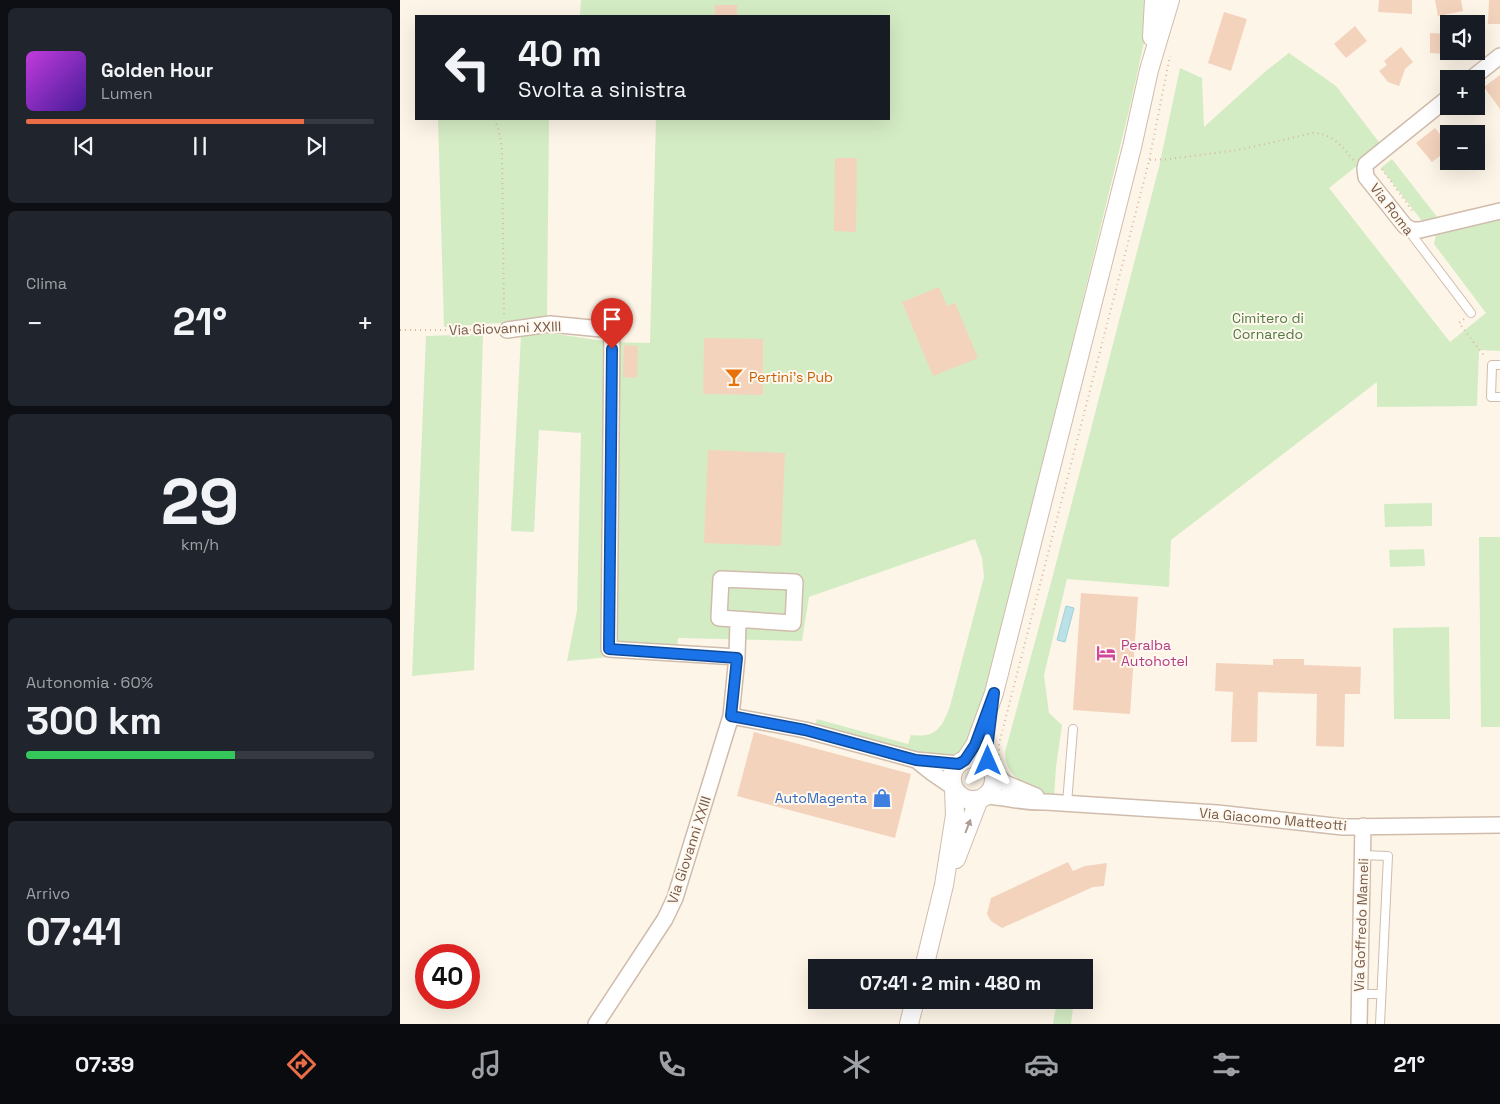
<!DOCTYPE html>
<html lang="it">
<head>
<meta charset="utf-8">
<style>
	:root { --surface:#171b24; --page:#20242c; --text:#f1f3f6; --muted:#9ea1a6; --line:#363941; --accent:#eb6d48 }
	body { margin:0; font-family:"Space Grotesk",sans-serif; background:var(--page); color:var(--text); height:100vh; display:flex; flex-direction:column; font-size:19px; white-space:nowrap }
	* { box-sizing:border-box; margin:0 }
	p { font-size:16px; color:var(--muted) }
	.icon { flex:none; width:28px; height:28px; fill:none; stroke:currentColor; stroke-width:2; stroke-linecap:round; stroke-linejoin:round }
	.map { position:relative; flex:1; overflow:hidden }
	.panel { display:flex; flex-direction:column; gap:8px; padding:8px; background:#0d0f14; width:400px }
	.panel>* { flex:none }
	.top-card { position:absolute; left:15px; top:15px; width:475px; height:105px; border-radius:0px; box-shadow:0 5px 20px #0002; background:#171b24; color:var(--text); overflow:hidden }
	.fabs { position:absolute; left:1040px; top:15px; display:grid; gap:10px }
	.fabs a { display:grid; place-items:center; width:45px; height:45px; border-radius:0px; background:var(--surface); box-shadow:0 5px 20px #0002; font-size:25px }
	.speed { position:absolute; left:15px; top:944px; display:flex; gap:10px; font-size:25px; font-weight:700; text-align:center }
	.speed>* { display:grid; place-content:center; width:65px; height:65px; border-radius:50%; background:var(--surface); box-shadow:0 5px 20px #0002; line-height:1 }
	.speed .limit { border:8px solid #d22; background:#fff; color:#111 }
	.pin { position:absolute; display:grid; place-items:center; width:42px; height:42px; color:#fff; margin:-51px -21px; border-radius:50% 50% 50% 0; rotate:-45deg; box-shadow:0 0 5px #0007 }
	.pin .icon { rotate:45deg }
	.me { position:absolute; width:55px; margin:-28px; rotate:0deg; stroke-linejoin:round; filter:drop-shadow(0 0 4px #0008) }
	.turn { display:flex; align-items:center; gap:18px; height:105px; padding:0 20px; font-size:22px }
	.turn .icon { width:65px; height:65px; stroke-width:2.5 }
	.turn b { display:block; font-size:35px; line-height:42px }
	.big { font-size:38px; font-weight:700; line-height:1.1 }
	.panel .widget { flex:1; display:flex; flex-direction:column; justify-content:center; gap:8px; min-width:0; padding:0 18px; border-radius:8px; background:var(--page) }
	.panel .dial { align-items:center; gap:0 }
	.dial b { font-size:65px; line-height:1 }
	.song { display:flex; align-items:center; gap:15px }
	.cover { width:60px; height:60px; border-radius:8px; background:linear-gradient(135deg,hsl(290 70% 55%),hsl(260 70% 35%)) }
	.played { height:5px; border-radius:2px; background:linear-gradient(90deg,var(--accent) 80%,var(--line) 80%) }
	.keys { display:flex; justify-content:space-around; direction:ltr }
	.heat { display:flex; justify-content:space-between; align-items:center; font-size:28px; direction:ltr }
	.charge { height:8px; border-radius:4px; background:linear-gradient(90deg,#34c759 60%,var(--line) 0) }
	.trip { position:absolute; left:408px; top:959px; width:285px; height:50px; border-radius:0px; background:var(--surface); box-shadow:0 5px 20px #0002; font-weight:700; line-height:50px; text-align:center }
	.menu { display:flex; height:80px; justify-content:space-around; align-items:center; background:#090b0e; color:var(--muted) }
	.menu .icon { width:35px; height:35px }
	.menu .active { color:var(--accent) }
	.menu b { font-size:22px; color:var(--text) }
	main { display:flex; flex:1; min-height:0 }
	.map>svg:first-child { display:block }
	.green { fill:#d4ecc4 }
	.water { fill:#bae1e8; stroke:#a0d1da }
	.building { fill:#f4d3bd }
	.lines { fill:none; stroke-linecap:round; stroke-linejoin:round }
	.service-casing { stroke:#d0bcac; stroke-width:10 }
	.minor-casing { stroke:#d0bcac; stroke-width:18 }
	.tertiary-casing { stroke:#d0bcac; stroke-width:20 }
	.path { stroke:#d9b6a0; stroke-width:2; stroke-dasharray:1 4; stroke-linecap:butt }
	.service { stroke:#fff; stroke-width:8 }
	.minor { stroke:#fff; stroke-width:15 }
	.tertiary { stroke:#fff; stroke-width:18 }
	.oneway { fill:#af9d92 }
	.route-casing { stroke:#114b97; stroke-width:12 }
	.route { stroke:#1a73e8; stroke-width:9 }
	.labels { text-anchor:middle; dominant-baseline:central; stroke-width:4; stroke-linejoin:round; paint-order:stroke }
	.street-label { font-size:14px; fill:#795b4a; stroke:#fff8ee }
	.park-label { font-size:14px; fill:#4f793e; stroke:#fff8ee }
	.food-label { font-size:14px; fill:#c56008; stroke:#fff8ee; text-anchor:start }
	.hotel-label { font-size:14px; fill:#b23c85; stroke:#fff8ee; text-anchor:start }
	.shop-label { font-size:14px; fill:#366cbe; stroke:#fff8ee; text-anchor:end }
</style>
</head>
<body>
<main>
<section class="panel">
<div class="widget">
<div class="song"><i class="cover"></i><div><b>Golden Hour</b><p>Lumen</p></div></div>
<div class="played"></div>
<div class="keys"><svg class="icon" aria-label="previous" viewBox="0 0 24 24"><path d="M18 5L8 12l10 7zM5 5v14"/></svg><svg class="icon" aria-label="pause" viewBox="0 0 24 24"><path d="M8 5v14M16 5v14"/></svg><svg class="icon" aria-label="next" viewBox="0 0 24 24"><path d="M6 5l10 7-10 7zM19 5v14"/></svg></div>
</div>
<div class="widget"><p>Clima</p>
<div class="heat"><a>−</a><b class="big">21°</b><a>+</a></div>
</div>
<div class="widget dial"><b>29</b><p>km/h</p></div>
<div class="widget"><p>Autonomia · 60%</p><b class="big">300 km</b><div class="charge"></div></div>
<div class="widget"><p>Arrivo</p><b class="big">07:41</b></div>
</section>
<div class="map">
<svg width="1100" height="1024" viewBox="0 0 1100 1024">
	<rect width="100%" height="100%" fill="#fdf5e7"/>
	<!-- green -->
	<path class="green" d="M181,0H750L751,10L731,102L590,681C584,702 578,736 562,751C557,756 547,758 540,759L415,727L417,719L508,744L511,735C536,738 542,728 550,706L584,577L582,558L575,539L409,597L402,641L278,638L276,659L209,657L167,661L177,611L181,433L139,430L134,532L111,531L121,335L149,333L211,342L250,343L256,119H489V16H180Z
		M889,53L936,86L982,146L929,188L1050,342L1086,313L1034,244L1036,234L1100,218V351L1079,350L1077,406L977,407V382L771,540L769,587L667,579L644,675L649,713L662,725L656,767L654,797L647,796L620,787V781C610,774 605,764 605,752L652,579L759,167L780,68L802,78L804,127L867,70Z
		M38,119H149L147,316L114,322L44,327Z
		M992,159L1041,222L1025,225L981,168Z
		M83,334L74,670L12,676L26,336Z
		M1032,503V526L985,527L984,504Z
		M1079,537H1100V727H1081Z
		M1024,549L1025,566L990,567L989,550Z
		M1049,627L1050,719H994L993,628Z
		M657,1000H674L671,1024H653Z"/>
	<!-- water -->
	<path class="water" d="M666,606L674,608L665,642L657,640Z"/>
	<!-- building -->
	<path class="building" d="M979,0H1012V14L978,12Z
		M1035,0H1061L1063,11L1038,16Z
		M1089,0H1100V24H1088Z
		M315,5H337V16H315Z
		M824,12L847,19L831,71L808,63Z
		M955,26L967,41L946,58L934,44Z
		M1030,33L1049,34V54L1030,53Z
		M1001,47L1013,62L1005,69L999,86L988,82L979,71L987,65L984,61Z
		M1100,75V109L1084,87Z
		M1035,128L1049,145V149L1032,162L1016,143Z
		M435,158H457L456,232L434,231Z
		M539,287L547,306L555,303L578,358L533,376L502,302Z
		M304,338L363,339V395L303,394Z
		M224,345L238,346L237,378L223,377Z
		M308,450L385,453L381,546L304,543Z
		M681,593L738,597L730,714L673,710Z
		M873,659H904V665L961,667L960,694H945L944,747L916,746L917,694L858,692L857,742H831L833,692L815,691L816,663L873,665Z
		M354,732L511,774L495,838L337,796Z
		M668,862L673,871L685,866L707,863L704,886L693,887L602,928L591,921L587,914L591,898Z"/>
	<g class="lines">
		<!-- service casing -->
		<g class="service-casing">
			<path id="service" d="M1012,230V235L1071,313
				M1100,365H1092L1091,397H1100
				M667,803L673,729
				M963,855L988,856L980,1024
				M959,994H981"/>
		</g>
		<!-- minor casing -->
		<g class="minor-casing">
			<path id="minor" d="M1071,79L1100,56
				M1049,97L966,164L965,168L966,177L1005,226L1012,230H1020L1100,211
				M107,330L150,324L212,330L209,649L337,657
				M321,579L395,582L393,623L319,618Z
				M331,716L405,730L516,760L559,764
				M516,760L531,772L553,787
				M593,772L605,783L636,796
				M585,796C606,797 625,803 646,802L817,813L943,827L1100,825
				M196,1024L265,919L275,898L331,716L337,657L338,620
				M959,1024L963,826"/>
		</g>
		<!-- tertiary casing -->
		<g class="tertiary-casing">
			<path id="tertiary" d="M752,37L754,0
				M552 779a21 21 0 1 1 42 0a21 21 0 1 1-42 0Z
				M565,760L575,745L594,693L732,147L749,70L770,0
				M556,859L579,799
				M524,968L544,885L555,815L554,790
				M509,1024L515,1000"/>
		</g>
		<!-- path -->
		<path class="path" d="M1052,79L1058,74
			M95,119L100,136L102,150L104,316
			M750,160L769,159L838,150L913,133C934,134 941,146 954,161
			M982,169L1013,212
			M1064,319L1059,323L1085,357
			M0,330H93
			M600,760L599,757V744L749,161L770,56"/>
		<!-- service -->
		<use href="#service" class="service"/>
		<!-- minor -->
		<use href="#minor" class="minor"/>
		<!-- tertiary -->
		<use href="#tertiary" class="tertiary"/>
	</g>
	<!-- one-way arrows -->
	<defs><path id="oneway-solid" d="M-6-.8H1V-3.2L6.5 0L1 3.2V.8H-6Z" transform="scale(1.25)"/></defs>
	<use class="oneway" href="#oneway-solid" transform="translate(568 826) rotate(-69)"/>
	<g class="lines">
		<!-- route casing -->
		<g class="route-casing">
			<path id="route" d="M212,349L209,649L337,658L331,716L405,730L516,760L559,764L565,760L575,745L594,693L588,741V761"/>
		</g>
		<!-- route -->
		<use href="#route" class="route"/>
	</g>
	<!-- icons -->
	<defs>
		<g id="bar-bare" transform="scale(1.5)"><path d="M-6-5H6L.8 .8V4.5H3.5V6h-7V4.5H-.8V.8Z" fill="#e8710a" stroke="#fff8ee" stroke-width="2.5" paint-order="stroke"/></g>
		<g id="hotel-bare" transform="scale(1.5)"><path d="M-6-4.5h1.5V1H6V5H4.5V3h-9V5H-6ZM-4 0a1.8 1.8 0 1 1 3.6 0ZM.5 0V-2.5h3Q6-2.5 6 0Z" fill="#d1479c" stroke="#fff8ee" stroke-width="2.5" paint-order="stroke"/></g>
		<g id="shop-bare" transform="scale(1.5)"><path d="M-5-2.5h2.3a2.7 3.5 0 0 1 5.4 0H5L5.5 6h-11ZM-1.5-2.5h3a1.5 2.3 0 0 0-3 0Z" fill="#3f7fe0" stroke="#fff8ee" stroke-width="2.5" paint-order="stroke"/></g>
	</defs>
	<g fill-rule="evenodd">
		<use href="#bar-bare" x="334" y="377"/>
		<use href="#hotel-bare" x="706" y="653"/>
		<use href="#shop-bare" x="482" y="798"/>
	</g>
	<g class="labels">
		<!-- street labels -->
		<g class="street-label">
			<text transform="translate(992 209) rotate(52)">Via Roma</text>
			<text transform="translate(105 328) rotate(-2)">Via Giovanni XXIII</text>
			<text transform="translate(873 819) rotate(5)">Via Giacomo Matteotti</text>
			<text transform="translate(289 850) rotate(-72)">Via Giovanni XXIII</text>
			<text transform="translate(961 925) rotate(-88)">Via Goffredo Mameli</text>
		</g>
		<!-- park labels -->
		<g class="park-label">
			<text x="868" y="318">Cimitero di<tspan x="868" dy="16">Cornaredo</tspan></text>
		</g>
		<!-- food labels -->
		<g class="food-label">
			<text x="349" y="377">Pertini's Pub</text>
		</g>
		<!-- hotel labels -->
		<g class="hotel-label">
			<text x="721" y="645">Peralba<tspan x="721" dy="16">Autohotel</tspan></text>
		</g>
		<!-- shop labels -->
		<g class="shop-label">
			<text x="467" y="798">AutoMagenta</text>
		</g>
	</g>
</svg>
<div class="fabs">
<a><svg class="icon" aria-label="sound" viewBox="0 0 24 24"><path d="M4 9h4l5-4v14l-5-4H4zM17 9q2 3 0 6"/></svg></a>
<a>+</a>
<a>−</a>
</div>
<div class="speed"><div class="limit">40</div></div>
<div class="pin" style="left:212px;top:349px;background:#d93025"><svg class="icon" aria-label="arrive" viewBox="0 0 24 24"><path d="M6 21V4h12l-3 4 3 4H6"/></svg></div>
<svg class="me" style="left:588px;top:761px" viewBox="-20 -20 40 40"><path d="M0-17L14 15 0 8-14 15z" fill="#1a73e8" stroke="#fff" stroke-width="4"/></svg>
<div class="trip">07:41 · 2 min · 480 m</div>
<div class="top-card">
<div class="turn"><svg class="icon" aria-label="left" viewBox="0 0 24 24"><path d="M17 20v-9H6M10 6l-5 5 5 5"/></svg><div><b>40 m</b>Svolta a sinistra</div></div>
</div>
</div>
</main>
<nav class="menu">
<b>07:39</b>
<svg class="icon active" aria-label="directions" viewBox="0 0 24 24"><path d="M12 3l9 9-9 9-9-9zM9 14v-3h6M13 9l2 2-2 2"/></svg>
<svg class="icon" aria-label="music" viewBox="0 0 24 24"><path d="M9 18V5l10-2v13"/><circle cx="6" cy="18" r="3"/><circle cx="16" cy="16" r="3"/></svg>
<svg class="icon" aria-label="phone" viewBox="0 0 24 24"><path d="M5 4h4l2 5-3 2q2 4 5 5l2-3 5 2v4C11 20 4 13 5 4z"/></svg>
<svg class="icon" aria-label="climate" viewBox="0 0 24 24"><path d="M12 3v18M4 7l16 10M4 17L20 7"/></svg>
<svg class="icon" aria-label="car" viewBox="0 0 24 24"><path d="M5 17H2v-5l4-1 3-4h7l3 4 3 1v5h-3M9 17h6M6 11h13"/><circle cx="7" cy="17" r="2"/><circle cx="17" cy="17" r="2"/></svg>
<svg class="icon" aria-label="filters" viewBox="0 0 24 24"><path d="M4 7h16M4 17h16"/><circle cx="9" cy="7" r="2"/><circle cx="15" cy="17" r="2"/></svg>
<b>21°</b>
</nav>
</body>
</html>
